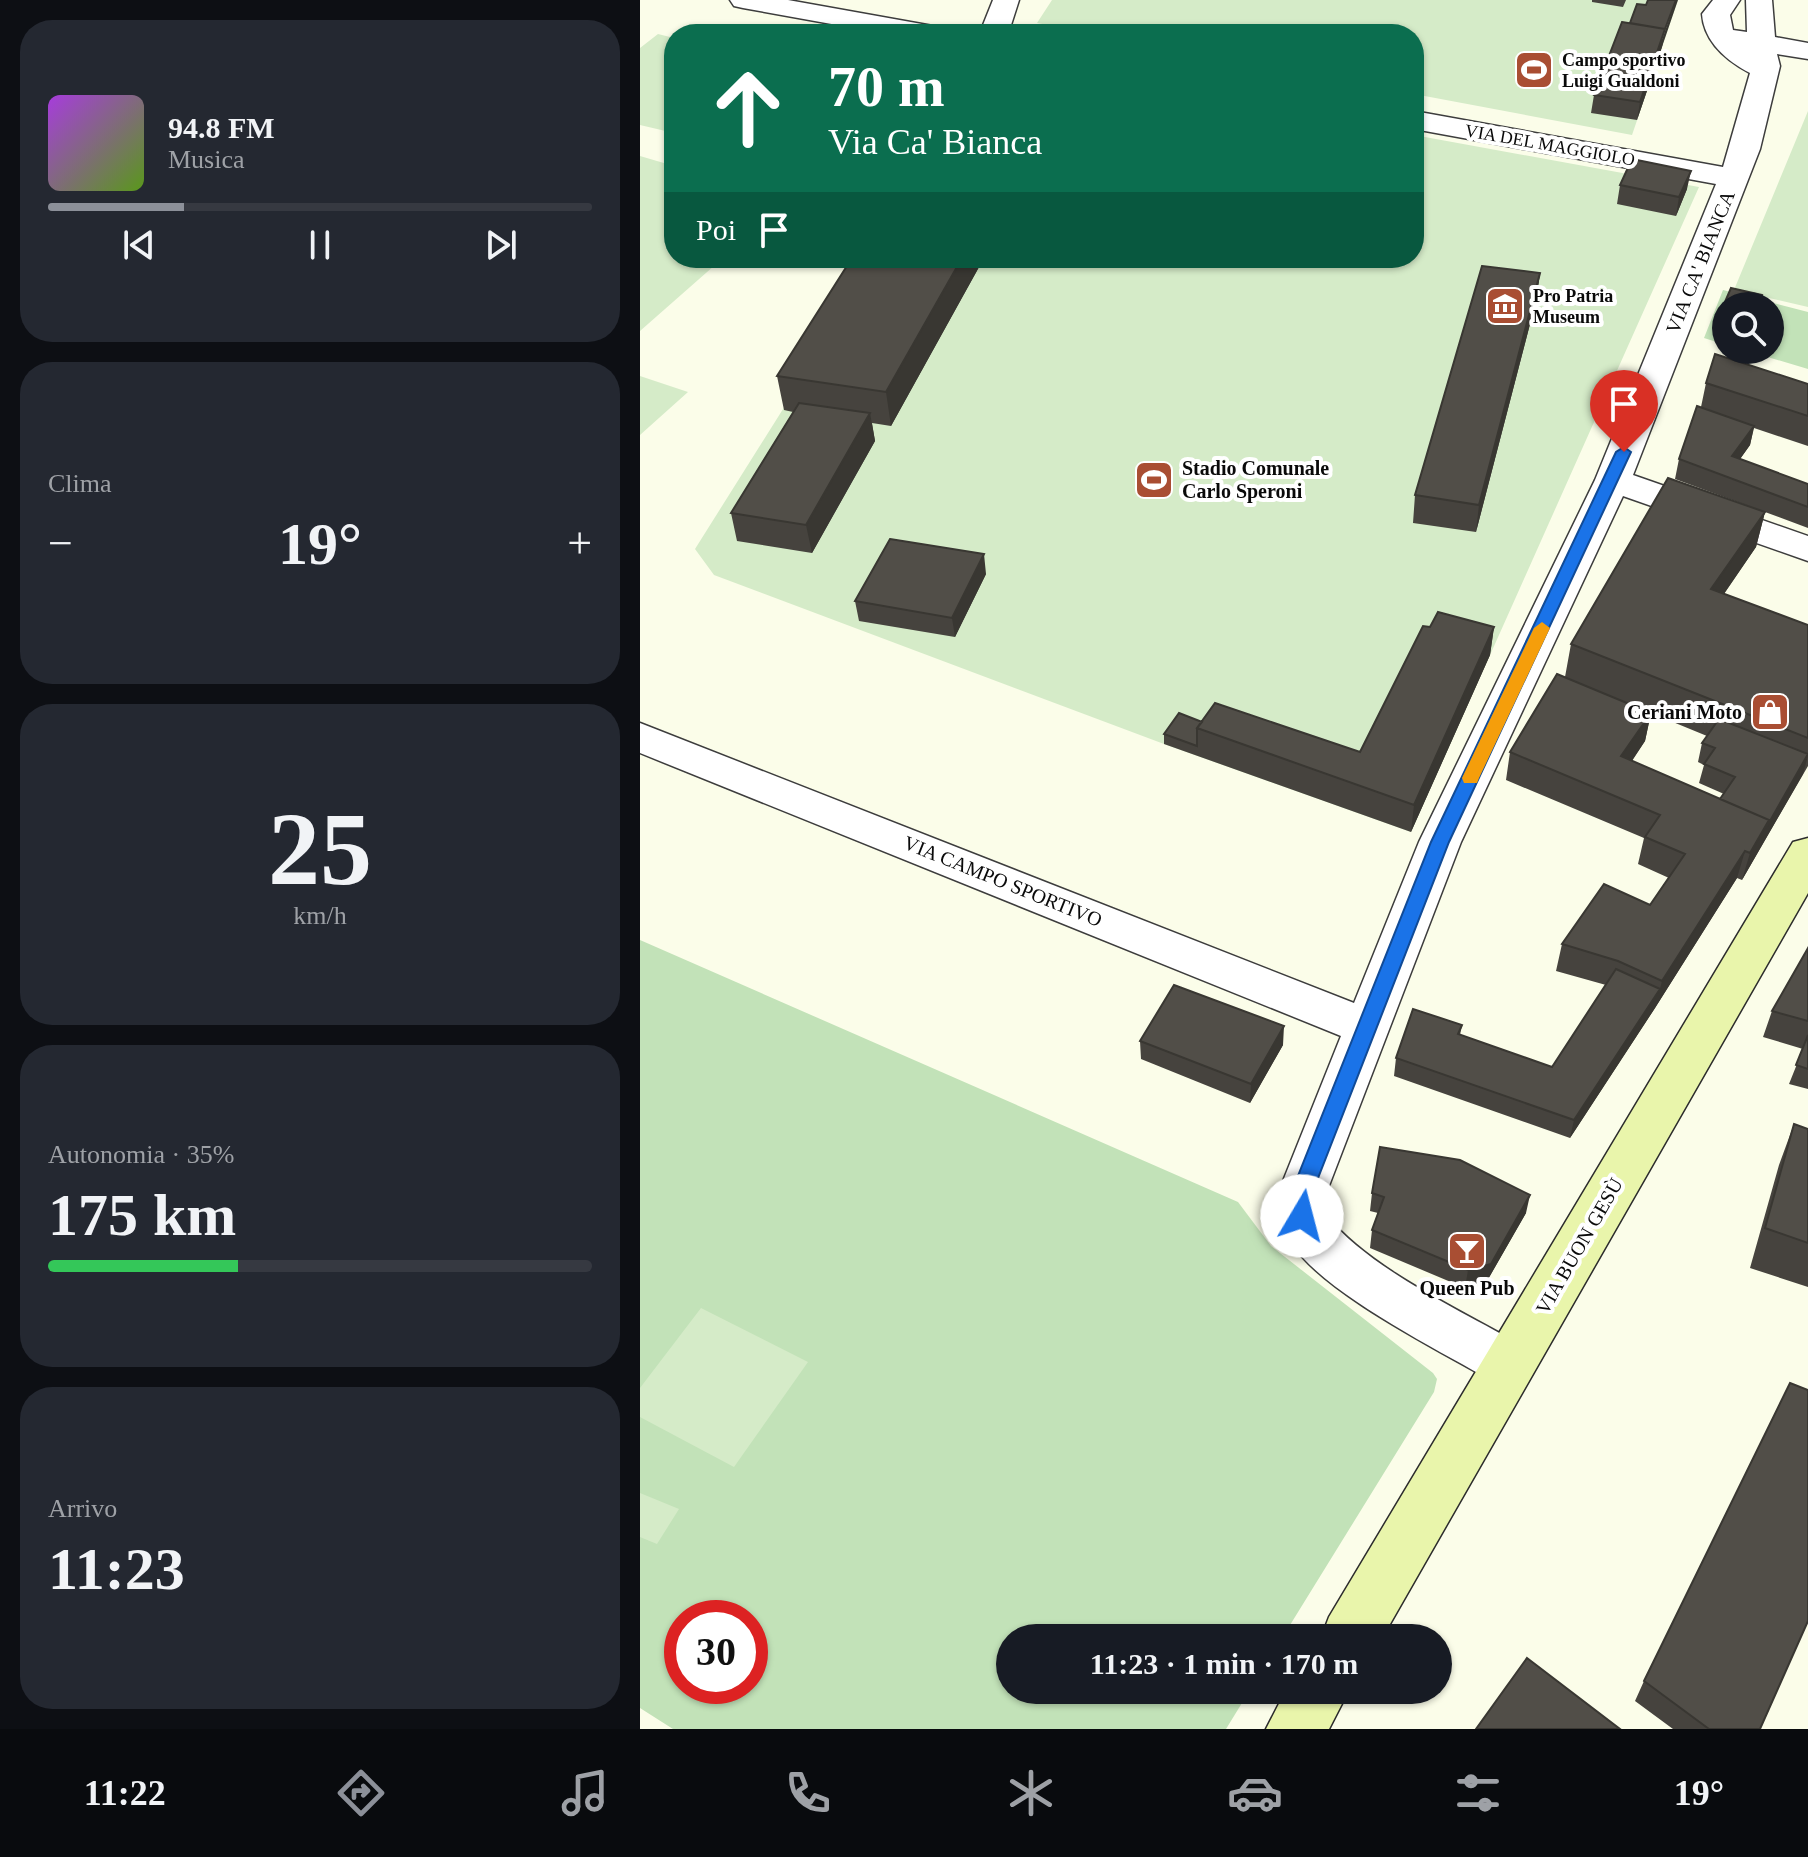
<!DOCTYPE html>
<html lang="it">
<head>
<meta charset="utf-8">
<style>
	:root { --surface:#171b24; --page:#242831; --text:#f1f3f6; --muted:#9ea1a6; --line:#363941; --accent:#8c9099 }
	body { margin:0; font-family:"Times New Roman",serif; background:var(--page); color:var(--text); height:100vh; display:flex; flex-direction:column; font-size:30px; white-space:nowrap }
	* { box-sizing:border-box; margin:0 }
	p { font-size:26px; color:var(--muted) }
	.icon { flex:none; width:44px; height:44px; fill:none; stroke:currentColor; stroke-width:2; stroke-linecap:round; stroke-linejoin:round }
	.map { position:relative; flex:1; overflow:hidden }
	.panel { display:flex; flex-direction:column; gap:20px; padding:20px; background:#0d0f14; width:640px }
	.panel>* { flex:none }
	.guide { position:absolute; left:24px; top:24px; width:760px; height:244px; border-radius:32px; box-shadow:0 2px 6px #0004; background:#0b6e4f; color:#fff; overflow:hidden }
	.tools { position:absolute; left:1072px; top:292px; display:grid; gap:16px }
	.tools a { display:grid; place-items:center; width:72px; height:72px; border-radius:50%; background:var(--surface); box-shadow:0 2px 6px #0004; font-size:40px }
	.speed { position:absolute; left:24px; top:1600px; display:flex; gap:16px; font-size:40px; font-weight:700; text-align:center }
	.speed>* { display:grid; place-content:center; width:104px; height:104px; border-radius:50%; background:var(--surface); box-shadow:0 2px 6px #0004; line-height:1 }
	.speed .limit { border:12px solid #d22; background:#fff; color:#111 }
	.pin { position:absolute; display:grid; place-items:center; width:68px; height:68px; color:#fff; margin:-82px -34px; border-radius:50% 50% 50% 0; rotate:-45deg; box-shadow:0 0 8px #0007 }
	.pin .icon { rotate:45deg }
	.me { position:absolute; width:88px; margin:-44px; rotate:8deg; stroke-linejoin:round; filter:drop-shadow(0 0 6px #0008) }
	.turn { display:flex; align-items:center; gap:28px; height:168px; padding:0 32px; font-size:36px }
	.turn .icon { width:104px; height:104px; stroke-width:2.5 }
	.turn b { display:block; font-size:56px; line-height:68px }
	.then { display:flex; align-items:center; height:76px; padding:0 32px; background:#0003; gap:16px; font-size:30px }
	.big { font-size:60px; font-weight:700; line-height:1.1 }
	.panel .card { flex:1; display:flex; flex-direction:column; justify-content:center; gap:12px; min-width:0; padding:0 28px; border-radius:32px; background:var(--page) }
	.panel .dial { align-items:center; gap:0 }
	.dial b { font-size:104px; line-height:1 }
	.song { display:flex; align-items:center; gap:24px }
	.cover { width:96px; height:96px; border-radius:12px; background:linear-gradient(135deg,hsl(280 70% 55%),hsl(90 70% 35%)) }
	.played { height:8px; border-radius:4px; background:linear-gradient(90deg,var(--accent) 25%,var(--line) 25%) }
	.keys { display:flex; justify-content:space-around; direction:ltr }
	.heat { display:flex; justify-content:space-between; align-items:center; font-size:44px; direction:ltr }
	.charge { height:12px; border-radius:6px; background:linear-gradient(90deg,#34c759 35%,var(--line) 0) }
	.trip { position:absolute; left:356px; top:1624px; width:456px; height:80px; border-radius:40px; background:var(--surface); box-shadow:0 2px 6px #0004; font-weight:700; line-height:80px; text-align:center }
	.tabs { display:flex; height:128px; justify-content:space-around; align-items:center; background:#090b0e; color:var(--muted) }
	.tabs .icon { width:56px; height:56px }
	.tabs .current { color:var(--accent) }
	.tabs b { font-size:36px; color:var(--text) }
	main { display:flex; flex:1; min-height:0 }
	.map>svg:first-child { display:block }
	.green { fill:#c2e2b8; fill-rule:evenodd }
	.pitch { fill:#d5ebc8 }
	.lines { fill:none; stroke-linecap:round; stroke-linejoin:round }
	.street-casing { stroke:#3d3d3d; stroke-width:3 }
	.secondary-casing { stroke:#2c2c2c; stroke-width:3 }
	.street { fill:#fff; fill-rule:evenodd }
	.secondary { fill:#e9f5ab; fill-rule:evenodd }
	.wall { fill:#46433e; fill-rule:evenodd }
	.shaded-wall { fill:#393732 }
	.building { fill:#514e48; stroke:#393732; stroke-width:2 }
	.route { fill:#1a73e8; stroke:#114b97; stroke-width:2 }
	.slow { fill:#f59e0b }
	.labels { text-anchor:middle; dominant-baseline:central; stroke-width:8; stroke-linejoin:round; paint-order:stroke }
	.far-poi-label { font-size:18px; font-weight:bold; fill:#0a0a0a; stroke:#fff; text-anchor:start }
	.far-street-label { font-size:18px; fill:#0a0a0a; stroke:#fff }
	.street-label { font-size:20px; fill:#0a0a0a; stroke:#fff }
	.poi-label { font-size:20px; font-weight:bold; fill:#0a0a0a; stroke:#fff; text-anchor:start }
</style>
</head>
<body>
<main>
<section class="panel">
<div class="card">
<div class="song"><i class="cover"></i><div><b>94.8 FM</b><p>Musica</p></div></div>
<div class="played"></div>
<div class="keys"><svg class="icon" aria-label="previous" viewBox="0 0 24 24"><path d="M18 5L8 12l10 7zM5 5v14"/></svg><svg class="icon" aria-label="pause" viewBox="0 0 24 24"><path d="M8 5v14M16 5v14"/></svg><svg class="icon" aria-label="next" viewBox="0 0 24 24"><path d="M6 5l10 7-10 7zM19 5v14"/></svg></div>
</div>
<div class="card"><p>Clima</p>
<div class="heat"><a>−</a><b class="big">19°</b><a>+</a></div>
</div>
<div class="card dial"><b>25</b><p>km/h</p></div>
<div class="card"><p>Autonomia · 35%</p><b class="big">175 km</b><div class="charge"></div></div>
<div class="card"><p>Arrivo</p><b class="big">11:23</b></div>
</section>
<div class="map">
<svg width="1168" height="1729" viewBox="0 0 1168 1729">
	<rect width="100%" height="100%" fill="#fbfde9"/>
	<!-- green -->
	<path class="green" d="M1083,290L1168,312V369L1104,350H1130V306H1086V345L1064,338Z
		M0,940L598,1202L631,1246L793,1373L797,1379L794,1392L642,1638H370V1690H610L586,1729H33L0,1708ZM42,1618H110V1686H42Z"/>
	<!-- pitch -->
	<path class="pitch" d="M412,0H1038L992,135L774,94V34H455L397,23Z
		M18,34L34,38V133L0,125V48Z
		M1168,111V307L1094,290Z
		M774,135L1059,187L771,832L524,744L74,575L55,549L238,258H774Z
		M0,156L34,166V258H83L0,331Z
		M0,376L48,392L0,435Z
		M61,1308L168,1362L94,1467L0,1417V1388Z
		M0,1493L39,1509L17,1544L0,1537Z"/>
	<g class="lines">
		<!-- street casing -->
		<g class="street-casing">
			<path id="street" d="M90,0H148L293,26L303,28L307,34H247L103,8L94,6Z
				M353,0H379L371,25L374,34H346L343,25Z
				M1073,0H1100L1090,15L1093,30L1107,32L1106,0H1132L1135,37L1168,43V59L1137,54L1140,66L1120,149L993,475L1168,536V561L983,496L821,842L687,1191V1216C731,1271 827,1313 888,1349L895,1365L888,1381L870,1388L852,1381C797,1349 685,1294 651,1243C640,1227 638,1210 639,1191L701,1036L0,753V723L714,1003L779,842L955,480L1076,184L774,129V111L1083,167L1110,73C1087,61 1064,42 1062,14Z"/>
		</g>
		<!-- secondary casing -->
		<g class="secondary-casing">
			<path id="secondary" d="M1168,838V893L742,1638H681L689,1617L1153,842Z
				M646,1690H709L689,1729H626Z"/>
		</g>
		<!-- street -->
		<use href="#street" class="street"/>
		<!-- secondary -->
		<use href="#secondary" class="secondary"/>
	</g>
	<!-- wall -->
	<path class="wall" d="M952,0H986L983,7L952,2Z
		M1024,38L1022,47L997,120L951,113L954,95Z
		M980,185L1047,189L1036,216L977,204Z
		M344,258L251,426L232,423L235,441L172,553L97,541L91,513L153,412L144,410L137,376Z
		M900,273L896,301L836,532L773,523L775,495Z
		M1091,288L1122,295L1120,305V306H1086V338L1073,335L1075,325Z
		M1066,383L1168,384V446L1114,428L1110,445L1100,459L1168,484V528L1125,512L1116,547L1084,594L1168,625V766L1102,880L1097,878L1015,1008L930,1138L754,1076L756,1058L822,1025L820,1035L912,1067L966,985L916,971L922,944L1010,905L1029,878L998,864L1004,838L866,780L870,752L925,677L931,644L1114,508L1035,479L1039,459L1061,407ZM1011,713L1067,736L1062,743L1058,762L1064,765L1059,783L1084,794L1080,799L992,761L1005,741Z
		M346,574L315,637L219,621L215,601Z
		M790,627H854L850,655L771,832L524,744V734L562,722L720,752Z
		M1168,948V1089L1149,1084L1163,1049L1123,1037L1132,1011Z
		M500,1041L643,1045L610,1103L501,1059Z
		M1154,1124L1168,1129V1287L1110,1268L1139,1165Z
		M732,1193L886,1213L847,1281L825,1288L730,1248L732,1230L738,1213L730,1211Z
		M1004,1681L1120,1729H1033L995,1701Z"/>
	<!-- shaded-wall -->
	<path class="shaded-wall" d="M1036,0H1038L997,120L1000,102Z
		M1051,171L1047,189L1036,216L1039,197Z
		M322,258H344L251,426L246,392Z
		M900,273L896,301L836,532L839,505Z
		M230,413L235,441L172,553L166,525Z
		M1114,426L1110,445L1088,476L1092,456Z
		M1125,512L1116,547L1063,624L1071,589Z
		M344,554L346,574L315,637L312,618Z
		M854,627L850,655L771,832L774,805Z
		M1011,713L1005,741L976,784L981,756Z
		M1168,756L1163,774L1102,880L1110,853Z
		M1105,851L1097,878L1015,1008L930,1138L934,1120L1020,989L1022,981Z
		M644,1026L643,1045L610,1103L611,1084Z
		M890,1195L886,1213L847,1281L825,1288L828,1270Z"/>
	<!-- building -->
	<path class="building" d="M1008,0H1036L1025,29L990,23L997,4L1006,5Z
		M982,22L1025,29L1000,102L954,95Z
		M992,159L1051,171L1039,197L980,185Z
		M212,258H322L246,392L137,376Z
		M842,266L900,273L839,505L775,495Z
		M1091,288L1122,295L1118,306H1086V328L1075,325Z
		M1075,354L1168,384V416L1066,383Z
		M159,403L230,413L166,525L91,513Z
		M1057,406L1114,426L1092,456L1168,484V507L1039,459Z
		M1028,478L1125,512L1071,589L1168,625V738L931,644Z
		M250,539L344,554L312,618L215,601Z
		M798,612L854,627L774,805L557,728L575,703L720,752L783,626L790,627Z
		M917,674L1011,713L981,756L1129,820L1110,853L1105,851L1022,981L978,961L922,944L964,884L1010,905L1045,854L1005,837L1020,815L870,752Z
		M539,713L562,722L557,728V746L524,734Z
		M1079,719L1168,754L1126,828L1129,820L1080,799L1095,777L1064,764L1075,748L1062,743Z
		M1168,948V1021L1132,1011Z
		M976,969L1020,989L934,1120L756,1058L773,1009L822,1025L818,1034L912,1067Z
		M534,985L644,1026L611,1084L500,1041Z
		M1168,1035V1069L1156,1065Z
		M1154,1124L1168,1129V1243L1125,1228Z
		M740,1147L820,1160L890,1195L851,1264L828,1270L732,1230L744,1197L732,1193Z
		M1150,1383L1168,1390V1621L1120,1729H1069L1004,1681Z
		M887,1658L980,1729H836Z"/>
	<!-- route -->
	<path class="route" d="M984,447L991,452L809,842L673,1191L670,1223L662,1225L655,1223L652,1216V1191L791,842L976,452Z"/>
	<!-- slow -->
	<path class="slow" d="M902,622L910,628L839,778L837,783H824L822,778L894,628Z"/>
	<!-- icons -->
	<defs>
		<g id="stadium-square" transform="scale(2)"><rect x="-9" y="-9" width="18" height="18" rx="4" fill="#a94e33" stroke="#fff"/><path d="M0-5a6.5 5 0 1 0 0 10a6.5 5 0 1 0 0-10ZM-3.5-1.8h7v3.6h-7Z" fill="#fff"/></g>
		<g id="museum-square" transform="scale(2)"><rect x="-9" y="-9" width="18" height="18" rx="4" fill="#a94e33" stroke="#fff"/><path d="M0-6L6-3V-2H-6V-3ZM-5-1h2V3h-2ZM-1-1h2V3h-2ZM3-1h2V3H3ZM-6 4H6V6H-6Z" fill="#fff"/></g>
		<g id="shop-square" transform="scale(2)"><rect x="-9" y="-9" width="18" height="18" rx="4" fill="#a94e33" stroke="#fff"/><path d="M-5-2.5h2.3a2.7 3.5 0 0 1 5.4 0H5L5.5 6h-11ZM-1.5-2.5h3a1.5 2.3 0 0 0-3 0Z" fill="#fff"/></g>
		<g id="bar-square" transform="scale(2)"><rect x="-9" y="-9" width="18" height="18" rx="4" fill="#a94e33" stroke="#fff"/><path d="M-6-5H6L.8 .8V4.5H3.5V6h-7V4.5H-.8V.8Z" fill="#fff"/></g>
	</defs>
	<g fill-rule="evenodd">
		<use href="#stadium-square" x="894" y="70"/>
		<use href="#museum-square" x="865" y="306"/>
		<use href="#stadium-square" x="514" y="480"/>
		<use href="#shop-square" x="1130" y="712"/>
		<use href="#bar-square" x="827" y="1251"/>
	</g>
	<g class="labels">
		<!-- far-poi labels -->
		<g class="far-poi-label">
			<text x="922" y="60">Campo sportivo<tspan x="922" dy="21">Luigi Gualdoni</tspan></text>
			<text x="893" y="296">Pro Patria<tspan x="893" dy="21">Museum</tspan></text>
		</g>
		<!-- far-street labels -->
		<g class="far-street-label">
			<text transform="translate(910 145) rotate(10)">VIA DEL MAGGIOLO</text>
		</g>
		<!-- street labels -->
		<g class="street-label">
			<text transform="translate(1060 262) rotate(-68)">VIA CA' BIANCA</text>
			<text transform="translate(363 881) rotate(22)">VIA CAMPO SPORTIVO</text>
			<text transform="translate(939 1246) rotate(-60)">VIA BUON GESÙ</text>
		</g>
		<!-- poi labels -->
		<g class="poi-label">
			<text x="542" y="468">Stadio Comunale<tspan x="542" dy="23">Carlo Speroni</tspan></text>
			<text x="1102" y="712" text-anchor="end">Ceriani Moto</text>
			<text x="827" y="1288" text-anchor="middle">Queen Pub</text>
		</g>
	</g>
</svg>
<div class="tools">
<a><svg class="icon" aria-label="search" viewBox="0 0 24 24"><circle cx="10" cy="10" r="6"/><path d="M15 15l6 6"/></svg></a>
</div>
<div class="speed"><div class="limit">30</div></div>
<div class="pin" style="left:984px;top:452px;background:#d93025"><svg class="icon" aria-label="arrive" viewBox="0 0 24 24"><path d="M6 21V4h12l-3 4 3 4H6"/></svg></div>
<svg class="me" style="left:662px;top:1216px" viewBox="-20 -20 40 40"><circle r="19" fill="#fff"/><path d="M0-13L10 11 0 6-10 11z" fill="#1a73e8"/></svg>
<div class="trip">11:23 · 1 min · 170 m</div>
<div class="guide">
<div class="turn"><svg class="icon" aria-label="ahead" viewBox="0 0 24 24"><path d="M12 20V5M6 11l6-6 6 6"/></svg><div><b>70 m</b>Via Ca' Bianca</div></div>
<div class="then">Poi<svg class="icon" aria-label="arrive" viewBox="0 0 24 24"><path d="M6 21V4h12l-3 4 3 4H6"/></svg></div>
</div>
</div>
</main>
<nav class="tabs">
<b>11:22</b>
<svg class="icon current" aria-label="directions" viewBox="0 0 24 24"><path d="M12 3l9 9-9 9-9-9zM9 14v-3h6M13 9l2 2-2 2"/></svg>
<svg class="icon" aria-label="music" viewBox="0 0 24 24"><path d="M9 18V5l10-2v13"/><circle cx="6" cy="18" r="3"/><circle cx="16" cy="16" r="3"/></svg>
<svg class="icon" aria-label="phone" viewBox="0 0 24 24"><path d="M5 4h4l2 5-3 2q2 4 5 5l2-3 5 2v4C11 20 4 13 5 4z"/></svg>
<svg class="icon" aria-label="climate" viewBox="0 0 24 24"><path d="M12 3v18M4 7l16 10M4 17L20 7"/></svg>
<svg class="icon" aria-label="car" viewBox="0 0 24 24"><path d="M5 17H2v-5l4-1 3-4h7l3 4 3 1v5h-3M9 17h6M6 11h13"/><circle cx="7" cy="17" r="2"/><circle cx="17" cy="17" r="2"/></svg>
<svg class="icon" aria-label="filters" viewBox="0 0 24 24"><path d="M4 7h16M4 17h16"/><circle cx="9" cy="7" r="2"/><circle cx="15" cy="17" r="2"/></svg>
<b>19°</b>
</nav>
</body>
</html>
